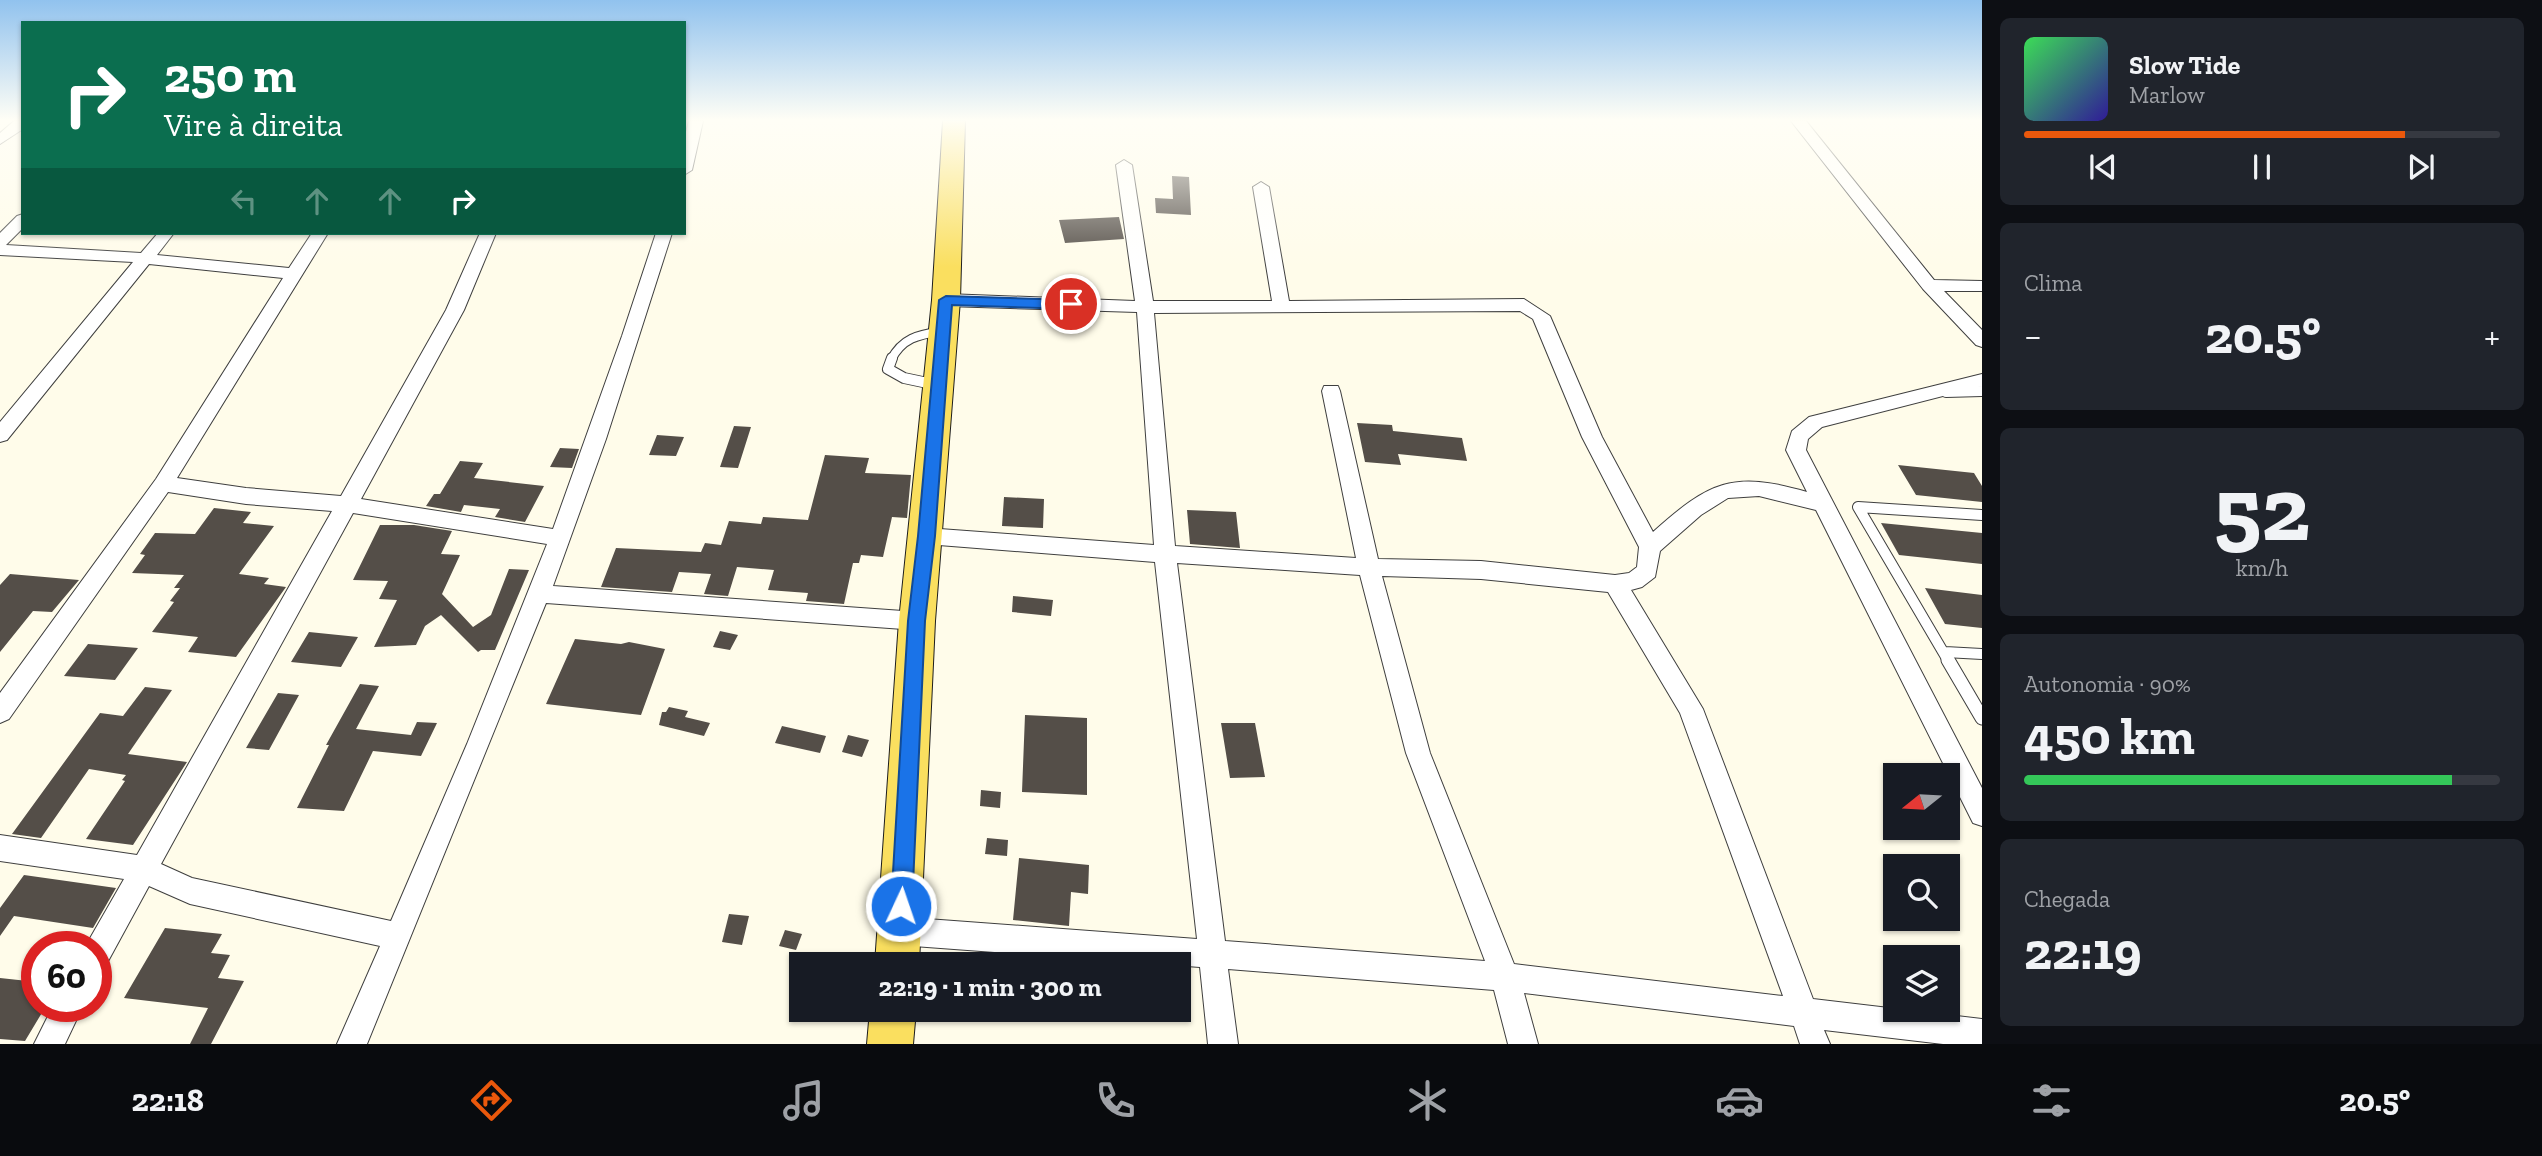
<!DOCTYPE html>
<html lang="pt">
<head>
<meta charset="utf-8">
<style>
	:root { --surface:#171b24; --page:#20242c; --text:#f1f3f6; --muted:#9ea1a6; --line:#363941; --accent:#ea580c }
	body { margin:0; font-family:"Zilla Slab",serif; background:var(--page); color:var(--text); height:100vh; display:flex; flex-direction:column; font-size:26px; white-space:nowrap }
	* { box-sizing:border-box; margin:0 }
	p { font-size:23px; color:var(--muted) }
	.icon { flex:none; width:38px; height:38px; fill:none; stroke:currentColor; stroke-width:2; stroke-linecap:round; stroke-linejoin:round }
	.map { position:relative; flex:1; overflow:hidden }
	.drawer { display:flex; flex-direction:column; gap:18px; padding:18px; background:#0d0f14; width:560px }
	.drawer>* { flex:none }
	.hud { position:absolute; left:21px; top:21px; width:665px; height:214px; border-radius:0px; box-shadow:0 2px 5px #0004; background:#0b6e4f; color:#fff; overflow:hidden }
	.needle { width:46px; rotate:252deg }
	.tools { position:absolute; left:1883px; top:763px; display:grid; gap:14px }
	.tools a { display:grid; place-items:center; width:77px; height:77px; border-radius:0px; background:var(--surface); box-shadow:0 2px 5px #0004; font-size:35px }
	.speed { position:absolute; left:21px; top:931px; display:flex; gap:14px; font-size:35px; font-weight:700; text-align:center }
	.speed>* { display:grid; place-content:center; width:91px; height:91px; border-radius:50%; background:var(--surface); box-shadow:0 2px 5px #0004; line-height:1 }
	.speed .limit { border:10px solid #d22; background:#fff; color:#111 }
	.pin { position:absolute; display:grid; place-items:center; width:60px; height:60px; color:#fff; margin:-30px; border:4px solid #fff; border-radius:50%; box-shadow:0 2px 7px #0007 }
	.me { position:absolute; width:77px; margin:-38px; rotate:3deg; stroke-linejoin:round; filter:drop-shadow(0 0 5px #0008) }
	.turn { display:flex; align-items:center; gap:24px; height:147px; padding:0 28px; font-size:32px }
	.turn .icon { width:91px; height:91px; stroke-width:2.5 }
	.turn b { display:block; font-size:49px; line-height:60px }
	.lanes { display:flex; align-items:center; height:66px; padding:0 28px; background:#0003; justify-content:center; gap:35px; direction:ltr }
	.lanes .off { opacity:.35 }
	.big { font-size:52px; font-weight:800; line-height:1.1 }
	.drawer .widget { flex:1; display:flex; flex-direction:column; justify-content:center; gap:10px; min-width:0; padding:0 24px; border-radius:10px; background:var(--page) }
	.drawer .dial { align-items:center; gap:0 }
	.dial b { font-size:91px; line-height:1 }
	.song { display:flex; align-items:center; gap:21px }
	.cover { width:84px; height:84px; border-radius:10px; background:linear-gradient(135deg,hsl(130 70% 55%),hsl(250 70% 35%)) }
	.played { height:7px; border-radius:4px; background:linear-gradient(90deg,var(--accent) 80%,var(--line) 80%) }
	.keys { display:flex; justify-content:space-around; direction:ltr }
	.heat { display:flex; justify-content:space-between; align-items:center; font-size:38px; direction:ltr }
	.charge { height:10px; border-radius:5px; background:linear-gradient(90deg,#34c759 90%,var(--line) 0) }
	.trip { position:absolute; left:789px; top:952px; width:402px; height:70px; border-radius:0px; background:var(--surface); box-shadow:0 2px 5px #0004; font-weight:800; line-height:70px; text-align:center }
	.dock { display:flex; height:112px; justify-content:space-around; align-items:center; background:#090b0e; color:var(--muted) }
	.dock .icon { width:49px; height:49px }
	.dock .current { color:var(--accent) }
	.dock b { font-size:32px; color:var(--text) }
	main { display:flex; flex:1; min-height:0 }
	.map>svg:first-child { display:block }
	.building { fill:#544e48 }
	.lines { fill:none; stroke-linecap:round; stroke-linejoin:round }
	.service-far2-casing { stroke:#3f3f3f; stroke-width:10 }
	.service-far1-casing { stroke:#3f3f3f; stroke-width:12 }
	.service-casing { stroke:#3f3f3f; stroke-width:15 }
	.minor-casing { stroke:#3f3f3f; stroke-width:2 }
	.primary-casing { stroke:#1d1d1d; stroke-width:2 }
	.service-far2 { stroke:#fff; stroke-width:8 }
	.service-far1 { stroke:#fff; stroke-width:10 }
	.service { stroke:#fff; stroke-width:13 }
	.minor { fill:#fff; fill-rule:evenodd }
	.primary { fill:#fadf5f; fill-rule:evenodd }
	.route { fill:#1a73e8; stroke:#114b97; stroke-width:2 }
</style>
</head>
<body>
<main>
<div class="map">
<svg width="1982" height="1044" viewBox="0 0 1982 1044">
	<rect width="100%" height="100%" fill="#fffcea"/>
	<!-- building -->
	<path class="building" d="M1172,176L1189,177L1191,215L1156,213L1155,198L1173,199Z
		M1119,217L1124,239L1065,243L1059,220Z
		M1357,423L1392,425L1393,431L1462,438L1467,461L1398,454L1401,465L1365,462Z
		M734,426L751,427L738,468L720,467Z
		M657,435L684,437L676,456L649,455Z
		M560,448L579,449L572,468L550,467Z
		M825,455L869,458L865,473L911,475L907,518L892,517L883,557L861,555L859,563H853L844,604L806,601L808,593L768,590L774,570L737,567L728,596L704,594L711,574L679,572L672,592L601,587L616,548L701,552L705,543L721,545L729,521L761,524L763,517L808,520Z
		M460,461L483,463L474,478L544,486L525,522L495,517L500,509L464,505L461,512L426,506L434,494H440Z
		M1898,465L1974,473L1982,486V502L1916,495Z
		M1004,497L1044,499L1043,528L1002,526Z
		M214,508L251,512L243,523L274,526L239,574L269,578L264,584L286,587L236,657L188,652L198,637L152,632L174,602L170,601L180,588H174L184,575L132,573L145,555L140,554L155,533L195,534Z
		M1187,510L1236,512L1240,548L1190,544Z
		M1881,523L1982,533V564L1899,555Z
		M380,525H414L452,531L441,554L460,555L442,594L473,627L491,615L509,569L529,570L495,650H481L478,652L441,615L425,626L416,645L374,647L397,600L379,599L388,581L353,580Z
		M10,574L79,580L52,612L33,611L0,652V585Z
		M1925,588L1982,595V628L1945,624Z
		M1013,596L1053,600L1051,616L1012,612Z
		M720,631L738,635L730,650L713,647Z
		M309,632L358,637L341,667L291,662Z
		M575,639L621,644L629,642L665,649L641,715L546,704Z
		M88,644L138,648L115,680L64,676Z
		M360,684L379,686L356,729L411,735L417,722L437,723L421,756L373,751L344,811L297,808L329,745H326Z
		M145,687L172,690L128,754L187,762L133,845L86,839L125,781L122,780L126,775L89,769L41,838L12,834L100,713L123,716Z
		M278,693L299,695L269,750L246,748Z
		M669,707L688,711L685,717L710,723L704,736L659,725L662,712H666Z
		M1025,715L1087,718V795L1022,792Z
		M1221,723H1255L1265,777L1230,778Z
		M782,726L826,736L820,753L775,743Z
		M848,735L869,740L862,757L842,752Z
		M981,790L1001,792L1000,808L980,806Z
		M987,838L1008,840L1007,856L985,854Z
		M1019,858L1089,865L1088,894L1071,892L1069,926L1013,920Z
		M24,875L116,888L93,928L14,916L0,936V908Z
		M729,914L749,916L742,945L722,942Z
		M165,928L222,934L211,953L230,955L218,978L244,981L211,1044H190L208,1008L124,998Z
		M785,930L802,934L796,950L779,946Z
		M0,978L37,982V1006H46L25,1041L0,1039Z"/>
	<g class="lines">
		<!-- service-far2 casing -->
		<g class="service-far2-casing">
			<path id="service-far2" d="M891,360C902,338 918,335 941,331"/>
		</g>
		<!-- service-far1 casing -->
		<g class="service-far1-casing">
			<path id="service-far1" d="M892,358L888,369L904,378L937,385
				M1946,392L1982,391
				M1945,652L1982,654
				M1949,662L1858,507L1982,515"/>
		</g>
		<!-- service casing -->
		<g class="service-casing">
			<path id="service" d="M1948,660L1982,718"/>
		</g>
		<!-- minor casing -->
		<g class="minor-casing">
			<path id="minor" d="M14,121H23V129L0,144V133Z
				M689,121H703L692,170L684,175V139Z
				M1791,121H1806L1934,280L1982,281V291H1944L1982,330V347L1976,345L1923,289Z
				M1124,160L1132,165L1153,301H1272L1253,187L1261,182L1269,187L1289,301L1524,299L1550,316L1602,437L1653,532C1709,482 1732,470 1807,492L1786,450L1792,431L1809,417L1982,374V386L1822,427L1808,439L1806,450L1982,788V826L1973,823L1816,510L1759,496L1728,498L1701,515L1660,551L1655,577L1642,587L1631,590L1703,709L1813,999L1982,1019V1044H1943L1824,1030L1830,1044H1800L1794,1026L1524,993L1538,1044H1508L1494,990L1228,969L1238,1044H1208L1200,967L900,945L890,941L886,931L890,921L900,917L1197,939L1155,562L926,544L918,542L915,536L918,530L926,528L1154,545L1137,312L946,306L937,300L946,294L1135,301L1116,165ZM1520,311L1533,319L1582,437L1639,547L1637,567L1629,573L1615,575L1481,561L1378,559L1340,391L1338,386H1324L1322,391L1356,558L1175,546L1154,313ZM1177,563L1360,575L1406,753L1485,961L1225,941ZM1382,576L1481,579L1608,592L1680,713L1783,996L1514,964L1430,753Z
				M23,214V228L6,245L141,253L158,233H174L157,255L289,268L312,233H328L177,478L246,488L341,496L446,310L480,233H496L464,310L361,499L553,529L622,336L656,233H672L606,439L553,586L917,612L925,614L928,621L925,628L917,630L546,603L367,1044H337L380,946L190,904L149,886L106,965L96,969V947H85L124,879L0,861V835L137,855L332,511L246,504L168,492L9,719L0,723V693L156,479L283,278L149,264L7,440L0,442V422L133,262L0,255V233L17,216ZM353,513L547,544L467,744L391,921L192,878L161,864Z
				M53,1006H83L65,1044H34Z"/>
		</g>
		<!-- primary casing -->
		<g class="primary-casing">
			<path id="primary" d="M943,121H965L960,300L935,621L919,964H875L899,621L932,300Z
				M870,1010H916L913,1044H867Z"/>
		</g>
		<!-- service-far2 -->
		<use href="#service-far2" class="service-far2"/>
		<!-- service-far1 -->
		<use href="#service-far1" class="service-far1"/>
		<!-- service -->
		<use href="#service" class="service"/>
		<!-- minor -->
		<use href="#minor" class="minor"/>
		<!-- primary -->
		<use href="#primary" class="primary"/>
	</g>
	<!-- sky -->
	<linearGradient id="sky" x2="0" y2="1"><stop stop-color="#91c2ee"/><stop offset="0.45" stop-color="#fffef6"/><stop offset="1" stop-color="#fffef6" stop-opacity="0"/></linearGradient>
	<rect width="1982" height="267" fill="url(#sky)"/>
	<!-- route -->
	<path class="route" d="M946,296L1071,300L1077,304L1071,309L952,305L935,536L925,621L912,906L909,913L901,916L894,913L891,906L908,621L918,536L939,300Z"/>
</svg>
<div class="tools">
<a><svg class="needle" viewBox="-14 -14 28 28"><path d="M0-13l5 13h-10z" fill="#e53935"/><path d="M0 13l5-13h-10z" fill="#9ea1a6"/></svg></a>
<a><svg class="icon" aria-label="search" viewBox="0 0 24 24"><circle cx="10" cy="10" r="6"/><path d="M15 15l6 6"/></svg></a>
<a><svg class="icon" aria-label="layers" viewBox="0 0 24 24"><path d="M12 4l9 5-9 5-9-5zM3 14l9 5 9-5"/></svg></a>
</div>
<div class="speed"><div class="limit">60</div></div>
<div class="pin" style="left:1071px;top:304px;background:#d93025"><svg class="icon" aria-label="arrive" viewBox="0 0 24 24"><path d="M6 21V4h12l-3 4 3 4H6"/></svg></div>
<svg class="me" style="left:901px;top:906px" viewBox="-20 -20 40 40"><circle r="17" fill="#1a73e8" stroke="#fff" stroke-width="3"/><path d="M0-11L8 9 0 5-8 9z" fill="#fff"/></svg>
<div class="trip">22:19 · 1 min · 300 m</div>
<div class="hud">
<div class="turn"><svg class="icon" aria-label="right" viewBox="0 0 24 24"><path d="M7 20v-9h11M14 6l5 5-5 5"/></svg><div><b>250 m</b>Vire à direita</div></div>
<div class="lanes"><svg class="icon off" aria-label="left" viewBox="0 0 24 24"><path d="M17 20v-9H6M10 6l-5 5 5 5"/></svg><svg class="icon off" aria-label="ahead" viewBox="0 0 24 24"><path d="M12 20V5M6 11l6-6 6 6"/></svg><svg class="icon off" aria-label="ahead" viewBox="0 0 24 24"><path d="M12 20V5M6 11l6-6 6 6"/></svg><svg class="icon" aria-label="right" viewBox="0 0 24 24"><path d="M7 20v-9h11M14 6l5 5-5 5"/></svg></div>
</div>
</div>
<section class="drawer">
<div class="widget">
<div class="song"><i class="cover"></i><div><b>Slow Tide</b><p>Marlow</p></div></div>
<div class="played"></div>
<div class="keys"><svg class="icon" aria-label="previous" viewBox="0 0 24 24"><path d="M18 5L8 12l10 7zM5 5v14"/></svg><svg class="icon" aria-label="pause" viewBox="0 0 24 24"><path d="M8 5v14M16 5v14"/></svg><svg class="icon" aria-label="next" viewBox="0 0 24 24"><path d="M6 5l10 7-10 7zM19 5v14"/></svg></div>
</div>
<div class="widget"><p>Clima</p>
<div class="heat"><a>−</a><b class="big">20.5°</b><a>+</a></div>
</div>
<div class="widget dial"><b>52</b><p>km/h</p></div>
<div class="widget"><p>Autonomia · 90%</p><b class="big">450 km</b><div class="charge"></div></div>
<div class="widget"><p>Chegada</p><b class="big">22:19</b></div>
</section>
</main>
<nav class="dock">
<b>22:18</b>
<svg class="icon current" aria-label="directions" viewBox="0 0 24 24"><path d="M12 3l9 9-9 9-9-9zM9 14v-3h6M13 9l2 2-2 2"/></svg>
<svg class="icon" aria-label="music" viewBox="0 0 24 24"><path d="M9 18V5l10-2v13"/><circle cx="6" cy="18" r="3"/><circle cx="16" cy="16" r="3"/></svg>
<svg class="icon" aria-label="phone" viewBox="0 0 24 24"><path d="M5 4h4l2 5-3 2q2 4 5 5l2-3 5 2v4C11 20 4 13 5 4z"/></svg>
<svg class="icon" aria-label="climate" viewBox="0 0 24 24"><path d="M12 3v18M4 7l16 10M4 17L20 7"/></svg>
<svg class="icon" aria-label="car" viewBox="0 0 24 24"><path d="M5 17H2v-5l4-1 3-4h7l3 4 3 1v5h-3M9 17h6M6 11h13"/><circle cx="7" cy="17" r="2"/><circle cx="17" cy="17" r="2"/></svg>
<svg class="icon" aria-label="filters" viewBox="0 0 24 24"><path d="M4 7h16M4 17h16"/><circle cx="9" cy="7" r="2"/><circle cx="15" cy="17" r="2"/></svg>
<b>20.5°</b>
</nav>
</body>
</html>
